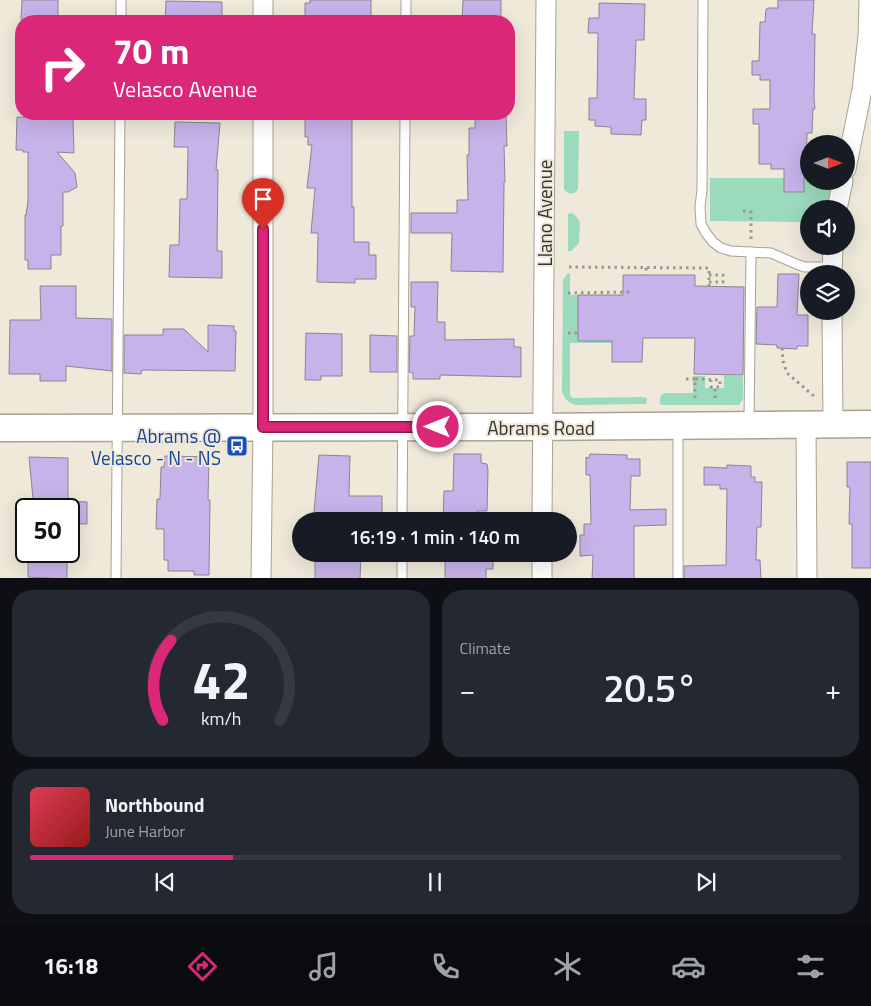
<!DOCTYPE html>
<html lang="en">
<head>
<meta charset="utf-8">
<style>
	:root { --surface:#171b24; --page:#242831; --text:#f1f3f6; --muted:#9ea1a6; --line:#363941; --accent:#db2777 }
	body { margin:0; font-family:"Titillium Web",sans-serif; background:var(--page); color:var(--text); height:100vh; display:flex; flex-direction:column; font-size:19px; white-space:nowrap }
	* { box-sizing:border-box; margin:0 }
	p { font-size:16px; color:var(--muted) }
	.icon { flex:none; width:28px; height:28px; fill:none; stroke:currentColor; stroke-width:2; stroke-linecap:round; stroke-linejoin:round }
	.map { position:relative; height:578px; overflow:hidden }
	.side { display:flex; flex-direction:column; gap:12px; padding:12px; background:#0d0f14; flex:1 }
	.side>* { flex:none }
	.top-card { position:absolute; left:15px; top:15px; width:500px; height:105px; border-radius:20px; box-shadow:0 5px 20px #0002; background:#db2777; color:#fff; overflow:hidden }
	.needle { width:32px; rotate:90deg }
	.controls { position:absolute; left:800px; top:135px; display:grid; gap:10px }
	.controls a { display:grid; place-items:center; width:55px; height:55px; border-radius:50%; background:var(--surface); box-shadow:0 5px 20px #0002; font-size:25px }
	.speed { position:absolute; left:15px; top:498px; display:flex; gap:10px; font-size:25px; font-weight:700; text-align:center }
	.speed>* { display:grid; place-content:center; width:65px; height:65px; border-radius:50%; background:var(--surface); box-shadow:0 5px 20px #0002; line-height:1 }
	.speed .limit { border:2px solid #111; border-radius:8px; background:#fff; color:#111 }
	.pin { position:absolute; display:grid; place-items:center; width:42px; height:42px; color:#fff; margin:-51px -21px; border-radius:50% 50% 50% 0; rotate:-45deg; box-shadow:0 0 5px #0007 }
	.pin .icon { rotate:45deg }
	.me { position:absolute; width:55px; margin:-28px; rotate:270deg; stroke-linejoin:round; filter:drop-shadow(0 0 4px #0008) }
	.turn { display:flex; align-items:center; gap:18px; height:105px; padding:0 15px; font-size:22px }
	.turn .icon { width:65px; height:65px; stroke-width:2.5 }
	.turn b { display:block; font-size:35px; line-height:42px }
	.big { font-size:38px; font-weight:600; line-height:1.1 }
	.side .tile { flex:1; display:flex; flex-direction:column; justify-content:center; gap:8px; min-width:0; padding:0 18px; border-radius:20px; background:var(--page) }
	.side .dial { align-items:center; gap:0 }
	.dial svg { height:130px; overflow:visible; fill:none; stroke:var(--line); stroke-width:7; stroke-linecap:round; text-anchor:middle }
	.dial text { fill:var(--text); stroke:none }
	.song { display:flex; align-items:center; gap:15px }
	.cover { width:60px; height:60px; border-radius:8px; background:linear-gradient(135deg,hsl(350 70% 55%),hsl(0 70% 35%)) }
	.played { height:5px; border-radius:2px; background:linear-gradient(90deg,var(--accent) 25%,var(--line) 25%) }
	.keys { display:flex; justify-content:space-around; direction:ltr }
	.heat { display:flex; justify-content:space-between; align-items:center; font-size:28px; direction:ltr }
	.side .tiles { flex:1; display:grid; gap:12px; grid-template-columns:1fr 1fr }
	.tile:last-child { grid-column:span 2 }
	.trip { position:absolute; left:292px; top:512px; width:285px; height:50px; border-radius:25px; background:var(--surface); box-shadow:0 5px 20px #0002; font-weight:600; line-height:50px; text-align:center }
	.menu { display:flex; height:80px; justify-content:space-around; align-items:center; background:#090b0e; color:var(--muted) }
	.menu .icon { width:35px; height:35px }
	.menu .current { color:var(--accent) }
	.menu b { font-size:22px; color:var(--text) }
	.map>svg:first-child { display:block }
	.green { fill:#9bdabc }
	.building { fill:#c7b2e9; stroke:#898592 }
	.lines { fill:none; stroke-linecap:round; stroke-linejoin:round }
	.lane-casing { stroke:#a7a294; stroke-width:11 }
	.street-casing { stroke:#a7a294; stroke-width:21 }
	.secondary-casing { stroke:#a7a294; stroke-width:29 }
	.path { stroke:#9b978c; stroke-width:3; stroke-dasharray:2.5 4; stroke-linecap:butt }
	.lane { stroke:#fff; stroke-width:9 }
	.street { stroke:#fff; stroke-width:19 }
	.secondary { stroke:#fff; stroke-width:26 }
	.route-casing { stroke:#8e194d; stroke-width:12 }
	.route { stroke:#db2777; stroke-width:9 }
	.labels { text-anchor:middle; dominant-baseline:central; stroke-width:4; stroke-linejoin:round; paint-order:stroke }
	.street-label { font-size:19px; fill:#36342e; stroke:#efe9da }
	.transit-label { font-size:19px; fill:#164399; stroke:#efe9da; text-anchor:end }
</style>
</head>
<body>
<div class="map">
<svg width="871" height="579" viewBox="0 0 871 579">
	<rect width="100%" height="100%" fill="#efe9da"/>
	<!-- green -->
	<path class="green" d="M564,131H579L578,189C575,195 568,195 564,189Z
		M710,178H809V181H832L827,209H809V226H803V222L710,221Z
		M571,213L574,214L579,220L580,223L579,243L571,251H568V214Z
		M570,273V295H578V340L592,341L612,331V343H570V395L572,398L643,397L647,398L646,404L576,405C569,403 564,399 562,391L563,280L567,274Z
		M724,375L743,376V399L739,405H662L660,404V399L661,395L665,393H693V376H705V388H724Z"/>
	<!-- building -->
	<path class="building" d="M22,0H58V17L48,16V21L21,20Z
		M310,0H371V16H363V21H305V3H310Z
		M463,0H501V21H462Z
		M778,0H814L812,34H815L814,99L815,109H813L812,133H807L806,169H804V192H784V169H771V164H759V124H753V109H770V80H760V75H752V61H759L760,22H765L766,9H768V8H778Z
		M166,1L222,2V21H165Z
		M599,3L645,4L644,40H636L634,99H646V120H642L641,135L611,134V127L595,126V120H589V98H597L598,33H588L589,18H599Z
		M305,114H352V207H354V242H369V255H376V279H355V283L317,282L318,233H311L315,188H307L312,145H308V137H305Z
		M506,115L507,146H504L505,182H504L503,272L451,271L452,233H411V213H457V200H468L467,155H469V128H475V116Z
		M17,117L73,118L74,153L57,152L75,173L77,187L68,192H63V226H61V255H51V269H28V260H25V215H26L28,201V152H23V150H16Z
		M175,122L220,123L216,170H218L217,251H222V278L169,277L170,245H179L180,199H187L188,147H174Z
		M778,274H799L797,315H808V346H797V349L777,348V345L756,344L757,307H777Z
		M623,275H695V286L744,287L743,375L694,374L695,338H643L642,362H612V341H578V295H623Z
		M411,282H438L437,322H445V340L514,339V347H521V377L440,375V379H413V373L409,372L410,336H414L415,307H411Z
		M40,286H76V318L112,319V371L66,366V381H40V374H9L10,320H41Z
		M208,325L234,326V331H236L235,371L142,370L141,374L124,373V335H163V329H184L208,352Z
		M306,333L342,334V376H321V380H305Z
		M370,335L397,336V372H370Z
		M454,454H481V463L487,464L488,470L487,511H477L476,521H443L444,491H453Z
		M590,454L627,455V459H640V476H631L630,510L666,509V525L634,526V579H592L593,555L580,556V535H584V524H591L590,475H586V457L589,458Z
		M319,455L350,456L349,496H382V513H371V521H315V513L314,512Z
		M165,456L209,457L208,500H210L209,575H194V571H168V560H164V529H156L157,499H160L161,467H164Z
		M29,457L68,458V509H34Z
		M847,462H871V568H852V524H849L850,487H847Z
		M727,465L751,466V477H755V482H762L761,527H757L756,560H760L761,579H684V566L726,565L727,489H720V485H704V467L727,468Z
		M69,501L87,502V524H69Z
		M28,551L67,552V579L28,577Z
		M315,554H361L360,579H315Z
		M445,554H493V569H486V579H445Z"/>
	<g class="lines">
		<!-- lane casing -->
		<g class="lane-casing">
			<path id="lane" d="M703,0L702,190L700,207L701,224L706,233L713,242L721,248L731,251L771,253L796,264L805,267H832
				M121,21V0
				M406,21V0
				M749,424L751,252
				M678,428V579
				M402,521L405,114
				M116,579L120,114
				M402,579V554"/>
		</g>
		<!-- street casing -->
		<g class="street-casing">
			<path id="street" d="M263,21V0
				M846,169L862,90L868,36L869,0
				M837,209L843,181
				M832,274L833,246
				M832,311L833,424
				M806,424L807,579
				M542,521L546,0
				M261,579L263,427V114
				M542,579V554"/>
		</g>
		<!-- secondary casing -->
		<g class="secondary-casing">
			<path id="secondary" d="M0,428L526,427L871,424"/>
		</g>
		<!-- path -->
		<path class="path" d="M743,211L751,212V241
			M569,267L709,268V286
			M646,268V275
			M709,275H723V282H709
			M568,293L628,292V295
			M568,333H578
			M782,348L783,361L787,373L815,397
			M686,379H695
			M695,398V379L720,380V387H711V380
			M715,398V387"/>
		<!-- lane -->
		<use href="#lane" class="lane"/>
		<!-- street -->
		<use href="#street" class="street"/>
		<!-- secondary -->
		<use href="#secondary" class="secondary"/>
	</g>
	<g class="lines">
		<!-- route casing -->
		<g class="route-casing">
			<path id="route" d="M263,229V427H438"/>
		</g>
		<!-- route -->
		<use href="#route" class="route"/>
	</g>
	<!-- icons -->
	<defs>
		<g id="bus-square" transform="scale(1.125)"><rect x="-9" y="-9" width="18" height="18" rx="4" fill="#1a4fb4" stroke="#efe9da"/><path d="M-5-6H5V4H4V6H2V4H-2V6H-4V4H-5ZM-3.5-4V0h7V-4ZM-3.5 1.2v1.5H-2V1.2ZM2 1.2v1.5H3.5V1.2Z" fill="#fff"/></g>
	</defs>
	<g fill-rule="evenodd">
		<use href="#bus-square" x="237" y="446"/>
	</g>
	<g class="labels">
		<!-- street labels -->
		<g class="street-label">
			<text transform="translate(544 213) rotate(-90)">Llano Avenue</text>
			<text x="541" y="427">Abrams Road</text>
		</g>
		<!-- transit labels -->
		<g class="transit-label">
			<text x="221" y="435">Abrams @<tspan x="221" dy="22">Velasco - N - NS</tspan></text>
		</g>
	</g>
</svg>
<div class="controls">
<a><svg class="needle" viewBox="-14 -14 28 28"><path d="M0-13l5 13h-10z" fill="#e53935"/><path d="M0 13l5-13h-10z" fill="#9ea1a6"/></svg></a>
<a><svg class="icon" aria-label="sound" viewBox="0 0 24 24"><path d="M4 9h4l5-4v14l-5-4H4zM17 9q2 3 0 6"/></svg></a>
<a><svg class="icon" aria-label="layers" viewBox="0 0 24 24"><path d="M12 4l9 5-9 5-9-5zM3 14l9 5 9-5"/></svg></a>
</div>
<div class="speed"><div class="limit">50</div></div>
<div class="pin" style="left:263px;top:229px;background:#d93025"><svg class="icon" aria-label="arrive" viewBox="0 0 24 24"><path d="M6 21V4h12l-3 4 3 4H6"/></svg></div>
<svg class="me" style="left:438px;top:427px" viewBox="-20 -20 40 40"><circle r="17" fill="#db2777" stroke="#fff" stroke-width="3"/><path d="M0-11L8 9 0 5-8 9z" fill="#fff"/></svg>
<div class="trip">16:19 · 1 min · 140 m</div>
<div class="top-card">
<div class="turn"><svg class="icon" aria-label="right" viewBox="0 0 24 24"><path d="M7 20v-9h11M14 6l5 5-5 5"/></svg><div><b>70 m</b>Velasco Avenue</div></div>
</div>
</div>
<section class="side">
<div class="tiles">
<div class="tile dial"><svg viewBox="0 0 100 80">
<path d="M14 69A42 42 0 1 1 86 69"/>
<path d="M14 69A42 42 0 0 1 19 20" stroke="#db2777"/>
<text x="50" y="56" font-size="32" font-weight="700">42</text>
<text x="50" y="72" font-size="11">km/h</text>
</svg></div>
<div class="tile"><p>Climate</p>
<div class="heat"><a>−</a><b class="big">20.5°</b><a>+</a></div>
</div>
<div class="tile">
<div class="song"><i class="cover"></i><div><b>Northbound</b><p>June Harbor</p></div></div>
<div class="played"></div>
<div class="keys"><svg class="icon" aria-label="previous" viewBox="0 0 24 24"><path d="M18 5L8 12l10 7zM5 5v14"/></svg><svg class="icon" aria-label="pause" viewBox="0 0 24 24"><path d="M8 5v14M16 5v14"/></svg><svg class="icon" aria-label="next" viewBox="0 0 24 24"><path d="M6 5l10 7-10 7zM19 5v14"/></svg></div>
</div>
</div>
</section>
<nav class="menu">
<b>16:18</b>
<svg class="icon current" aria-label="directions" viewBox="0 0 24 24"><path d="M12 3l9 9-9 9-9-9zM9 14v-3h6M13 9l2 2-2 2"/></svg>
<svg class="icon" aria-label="music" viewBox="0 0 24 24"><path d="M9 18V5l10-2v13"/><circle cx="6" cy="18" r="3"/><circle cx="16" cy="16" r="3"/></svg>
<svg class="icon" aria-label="phone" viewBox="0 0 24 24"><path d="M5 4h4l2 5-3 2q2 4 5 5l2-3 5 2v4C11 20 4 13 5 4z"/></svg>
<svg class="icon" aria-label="climate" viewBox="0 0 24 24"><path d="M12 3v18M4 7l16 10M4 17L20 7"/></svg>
<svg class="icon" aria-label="car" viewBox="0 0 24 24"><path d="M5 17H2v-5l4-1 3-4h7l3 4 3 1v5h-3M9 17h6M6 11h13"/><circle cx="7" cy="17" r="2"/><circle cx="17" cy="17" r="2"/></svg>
<svg class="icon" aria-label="filters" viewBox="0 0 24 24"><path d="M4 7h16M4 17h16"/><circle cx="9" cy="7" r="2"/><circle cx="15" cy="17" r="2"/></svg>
</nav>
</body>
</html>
